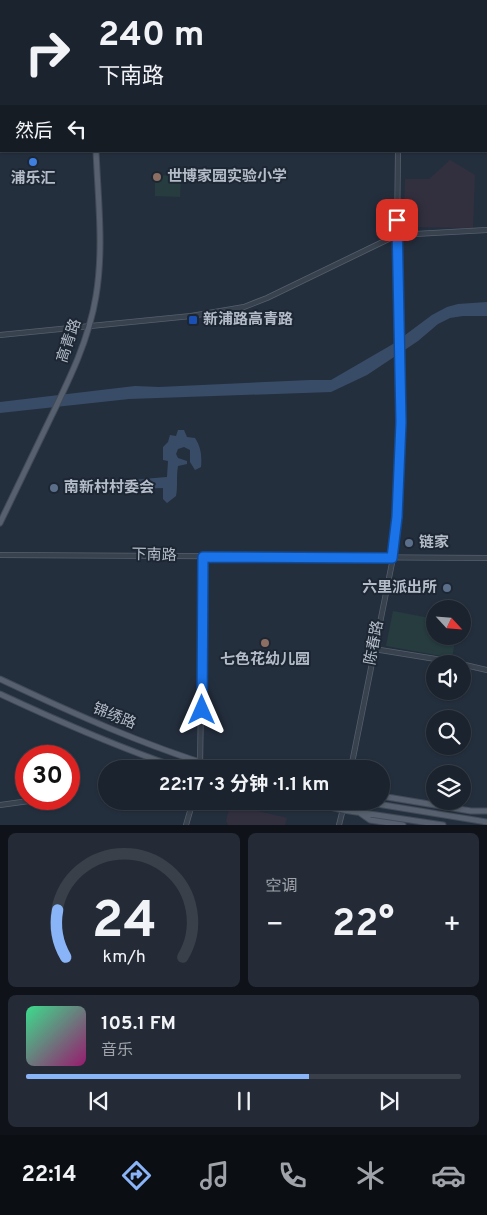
<!DOCTYPE html>
<html lang="zh">
<head>
<meta charset="utf-8">
<style>
	:root { --surface:#1b232e; --page:#242b36; --text:#f1f3f6; --muted:#a0a4aa; --line:#39404a; --accent:#8ab4f8 }
	body { margin:0; font-family:Overpass,"Noto Sans SC",sans-serif; background:var(--page); color:var(--text); height:100vh; display:flex; flex-direction:column; font-size:19px; white-space:nowrap }
	* { box-sizing:border-box; margin:0 }
	p { font-size:16px; color:var(--muted) }
	.icon { flex:none; width:28px; height:28px; fill:none; stroke:currentColor; stroke-width:2; stroke-linecap:round; stroke-linejoin:round }
	.map { position:relative; height:825px; overflow:hidden }
	.drawer { display:flex; flex-direction:column; gap:8px; padding:8px; background:#0f1319; flex:1 }
	.drawer>* { flex:none }
	.top-card { position:absolute; left:0px; top:0px; width:488px; height:152px; box-shadow:0 1px 4px #0004,0 0 0 1px var(--line); background:#1b232e; color:var(--text); overflow:hidden }
	.needle { width:32px; rotate:116deg }
	.tools { position:absolute; left:426px; top:600px; display:grid; gap:10px }
	.tools a { display:grid; place-items:center; width:45px; height:45px; border-radius:50%; background:var(--surface); box-shadow:0 1px 4px #0004,0 0 0 1px var(--line); font-size:25px }
	.speed { position:absolute; left:15px; top:745px; display:flex; gap:10px; font-size:25px; font-weight:700; text-align:center }
	.speed>* { display:grid; place-content:center; width:65px; height:65px; border-radius:50%; background:var(--surface); box-shadow:0 1px 4px #0004,0 0 0 1px var(--line); line-height:1 }
	.speed .limit { border:8px solid #d22; background:#fff; color:#111 }
	.pin { position:absolute; display:grid; place-items:center; width:42px; height:42px; color:#fff; margin:-21px; border-radius:10px; box-shadow:0 2px 8px #0006 }
	.me { position:absolute; width:55px; margin:-28px; rotate:0deg; stroke-linejoin:round; filter:drop-shadow(0 0 4px #0008) }
	.turn { display:flex; align-items:center; gap:18px; height:105px; padding:0 15px; font-size:22px }
	.turn .icon { width:65px; height:65px; stroke-width:2.5 }
	.turn b { display:block; font-size:35px; line-height:42px }
	.then { display:flex; align-items:center; height:48px; padding:0 15px; background:#0003; gap:10px; font-size:19px }
	.big { font-size:38px; font-weight:700; line-height:1.1 }
	.drawer .tile { flex:1; display:flex; flex-direction:column; justify-content:center; gap:8px; min-width:0; padding:0 18px; border-radius:8px; background:var(--page) }
	.drawer .dial { align-items:center; gap:0 }
	.dial svg { height:130px; overflow:visible; fill:none; stroke:var(--line); stroke-width:7; stroke-linecap:round; text-anchor:middle }
	.dial text { fill:var(--text); stroke:none }
	.song { display:flex; align-items:center; gap:15px }
	.cover { width:60px; height:60px; border-radius:8px; background:linear-gradient(135deg,hsl(150 70% 55%),hsl(320 70% 35%)) }
	.played { height:5px; border-radius:2px; background:linear-gradient(90deg,var(--accent) 65%,var(--line) 65%) }
	.keys { display:flex; justify-content:space-around; direction:ltr }
	.heat { display:flex; justify-content:space-between; align-items:center; font-size:28px; direction:ltr }
	.drawer .tiles { flex:1; display:grid; gap:8px; grid-template-columns:1fr 1fr }
	.tile:last-child { grid-column:span 2 }
	.trip { position:absolute; left:98px; top:760px; width:292px; height:50px; border-radius:25px; background:var(--surface); box-shadow:0 1px 4px #0004,0 0 0 1px var(--line); font-weight:700; line-height:50px; text-align:center }
	.tabs { display:flex; height:80px; justify-content:space-around; align-items:center; background:#0b0e12; color:var(--muted) }
	.tabs .icon { width:35px; height:35px }
	.tabs .current { color:var(--accent) }
	.tabs b { font-size:22px; color:var(--text) }
	.map>svg:first-child { display:block }
	.medical { fill:#32303f }
	.green { fill:#263c3f }
	.water { fill:#394c67 }
	.lines { fill:none; stroke-linecap:round; stroke-linejoin:round }
	.minor-casing { stroke:#565f6c; stroke-width:6 }
	.major-casing { stroke:#414a57; stroke-width:7 }
	.minor { stroke:#38414e; stroke-width:4.5 }
	.major { stroke:#56606e; stroke-width:5 }
	.route-casing { stroke:#114b97; stroke-width:12 }
	.route { stroke:#1a73e8; stroke-width:9 }
	.shop-dot { fill:#3f7fe0; stroke:#1d2633; stroke-width:2 }
	.education-dot { fill:#8d6e63; stroke:#1d2633; stroke-width:2 }
	.transit-dot { fill:#1a4fb4; stroke:#1d2633; stroke-width:2 }
	.service-dot { fill:#5c6f8a; stroke:#1d2633; stroke-width:2 }
	.labels { text-anchor:middle; dominant-baseline:central; stroke-width:4; stroke-linejoin:round; paint-order:stroke }
	.poi-label { font-size:15px; font-weight:bold; fill:#b4bcc9; stroke:#1d2633; text-anchor:start }
	.street-label { font-size:15px; fill:#b4bcc9; stroke:#1d2633 }
</style>
</head>
<body>
<div class="map">
<svg width="487" height="825" viewBox="0 0 487 825">
	<rect width="100%" height="100%" fill="#242f3e"/>
	<!-- medical -->
	<path class="medical" d="M450,160L475,175L473,228L409,227L404,219L405,179H429Z
		M230,804L287,818L285,825H228L226,821Z"/>
	<!-- green -->
	<path class="green" d="M155,175L181,176L180,197L155,196Z
		M393,611L435,619V636H456L452,658L386,646Z"/>
	<!-- water -->
	<path class="water" d="M487,302V316H463L450,318L438,324L418,341L367,375L331,392L129,399L0,413V402L135,386L159,387L310,380H331L393,344L432,315L447,307L458,304Z
		M178,430H184L187,437L195,438C201,447 202,456 201,467L195,470L190,462V450L184,447L178,449L176,454L178,458L187,461V464L178,466C176,477 178,485 176,496L167,503L163,499V488L134,489L125,487L126,483L131,480L167,477L168,461L163,460V447L168,442L170,435L176,436Z"/>
	<g class="lines">
		<!-- minor casing -->
		<g class="minor-casing">
			<path id="minor" d="M411,1V0
				M0,91H1
				M486,94H487
				M0,335L191,316L244,307L267,298L397,235L487,230
				M0,555L487,558
				M374,649L448,661L487,670
				M351,768L393,558L397,517L401,422L397,235L398,151
				M200,769L203,557
				M0,805L29,801
				M186,825L193,801
				M339,825L345,801"/>
		</g>
		<!-- major casing -->
		<g class="major-casing">
			<path id="major" d="M90,1V0
				M0,523C17,488 34,452 51,417C70,378 89,339 96,296C104,248 98,199 96,151
				M0,679C72,713 145,746 222,769
				M0,694C60,722 119,748 182,769
				M352,766L353,769
				M381,796L471,811H487
				M304,801L343,810L443,825
				M359,801L487,822
				M360,813L370,820L403,825"/>
		</g>
		<!-- minor -->
		<use href="#minor" class="minor"/>
		<!-- major -->
		<use href="#major" class="major"/>
	</g>
	<g class="lines">
		<!-- route casing -->
		<g class="route-casing">
			<path id="route" d="M202,710L203,557L392,558L397,517L401,422L397,220"/>
		</g>
		<!-- route -->
		<use href="#route" class="route"/>
	</g>
	<!-- markers -->
	<circle class="shop-dot" cx="33" cy="162" r="5"/>
	<g class="education-dot">
		<circle cx="157" cy="177" r="5"/>
		<circle cx="265" cy="643" r="5"/>
	</g>
	<rect class="transit-dot" x="188" y="315" width="10" height="10" rx="2.5"/>
	<g class="service-dot">
		<circle cx="54" cy="488" r="5"/>
		<circle cx="409" cy="543" r="5"/>
		<circle cx="447" cy="588" r="5"/>
	</g>
	<g class="labels">
		<!-- poi labels -->
		<g class="poi-label">
			<text x="167" y="177">世博家园实验小学</text>
			<text x="33" y="179" text-anchor="middle">浦乐汇</text>
			<text x="203" y="320">新浦路高青路</text>
			<text x="64" y="488">南新村村委会</text>
			<text x="419" y="543">链家</text>
			<text x="437" y="588" text-anchor="end">六里派出所</text>
			<text x="265" y="660" text-anchor="middle">七色花幼儿园</text>
		</g>
		<!-- street labels -->
		<g class="street-label">
			<text transform="translate(70 341) rotate(-71)">高青路</text>
			<text transform="translate(154 556) rotate(1)">下南路</text>
			<text transform="translate(375 643) rotate(-79)">陈春路</text>
			<text transform="translate(114 717) rotate(22)">锦绣路</text>
		</g>
	</g>
</svg>
<div class="tools">
<a><svg class="needle" viewBox="-14 -14 28 28"><path d="M0-13l5 13h-10z" fill="#e53935"/><path d="M0 13l5-13h-10z" fill="#a0a4aa"/></svg></a>
<a><svg class="icon" aria-label="sound" viewBox="0 0 24 24"><path d="M4 9h4l5-4v14l-5-4H4zM17 9q2 3 0 6"/></svg></a>
<a><svg class="icon" aria-label="search" viewBox="0 0 24 24"><circle cx="10" cy="10" r="6"/><path d="M15 15l6 6"/></svg></a>
<a><svg class="icon" aria-label="layers" viewBox="0 0 24 24"><path d="M12 4l9 5-9 5-9-5zM3 14l9 5 9-5"/></svg></a>
</div>
<div class="speed"><div class="limit">30</div></div>
<div class="pin" style="left:397px;top:220px;background:#d93025"><svg class="icon" aria-label="arrive" viewBox="0 0 24 24"><path d="M6 21V4h12l-3 4 3 4H6"/></svg></div>
<svg class="me" style="left:202px;top:710px" viewBox="-20 -20 40 40"><path d="M0-17L14 15 0 8-14 15z" fill="#1a73e8" stroke="#fff" stroke-width="4"/></svg>
<div class="trip">22:17 · 3 分钟 · 1.1 km</div>
<div class="top-card">
<div class="turn"><svg class="icon" aria-label="right" viewBox="0 0 24 24"><path d="M7 20v-9h11M14 6l5 5-5 5"/></svg><div><b>240 m</b>下南路</div></div>
<div class="then">然后<svg class="icon" aria-label="left" viewBox="0 0 24 24"><path d="M17 20v-9H6M10 6l-5 5 5 5"/></svg></div>
</div>
</div>
<section class="drawer">
<div class="tiles">
<div class="tile dial"><svg viewBox="0 0 100 80">
<path d="M14 69A42 42 0 1 1 86 69"/>
<path d="M14 69A42 42 0 0 1 9 40" stroke="#8ab4f8"/>
<text x="50" y="56" font-size="32" font-weight="700">24</text>
<text x="50" y="72" font-size="11">km/h</text>
</svg></div>
<div class="tile"><p>空调</p>
<div class="heat"><a>−</a><b class="big">22°</b><a>+</a></div>
</div>
<div class="tile">
<div class="song"><i class="cover"></i><div><b>105.1 FM</b><p>音乐</p></div></div>
<div class="played"></div>
<div class="keys"><svg class="icon" aria-label="previous" viewBox="0 0 24 24"><path d="M18 5L8 12l10 7zM5 5v14"/></svg><svg class="icon" aria-label="pause" viewBox="0 0 24 24"><path d="M8 5v14M16 5v14"/></svg><svg class="icon" aria-label="next" viewBox="0 0 24 24"><path d="M6 5l10 7-10 7zM19 5v14"/></svg></div>
</div>
</div>
</section>
<nav class="tabs">
<b>22:14</b>
<svg class="icon current" aria-label="directions" viewBox="0 0 24 24"><path d="M12 3l9 9-9 9-9-9zM9 14v-3h6M13 9l2 2-2 2"/></svg>
<svg class="icon" aria-label="music" viewBox="0 0 24 24"><path d="M9 18V5l10-2v13"/><circle cx="6" cy="18" r="3"/><circle cx="16" cy="16" r="3"/></svg>
<svg class="icon" aria-label="phone" viewBox="0 0 24 24"><path d="M5 4h4l2 5-3 2q2 4 5 5l2-3 5 2v4C11 20 4 13 5 4z"/></svg>
<svg class="icon" aria-label="climate" viewBox="0 0 24 24"><path d="M12 3v18M4 7l16 10M4 17L20 7"/></svg>
<svg class="icon" aria-label="car" viewBox="0 0 24 24"><path d="M5 17H2v-5l4-1 3-4h7l3 4 3 1v5h-3M9 17h6M6 11h13"/><circle cx="7" cy="17" r="2"/><circle cx="17" cy="17" r="2"/></svg>
</nav>
</body>
</html>
